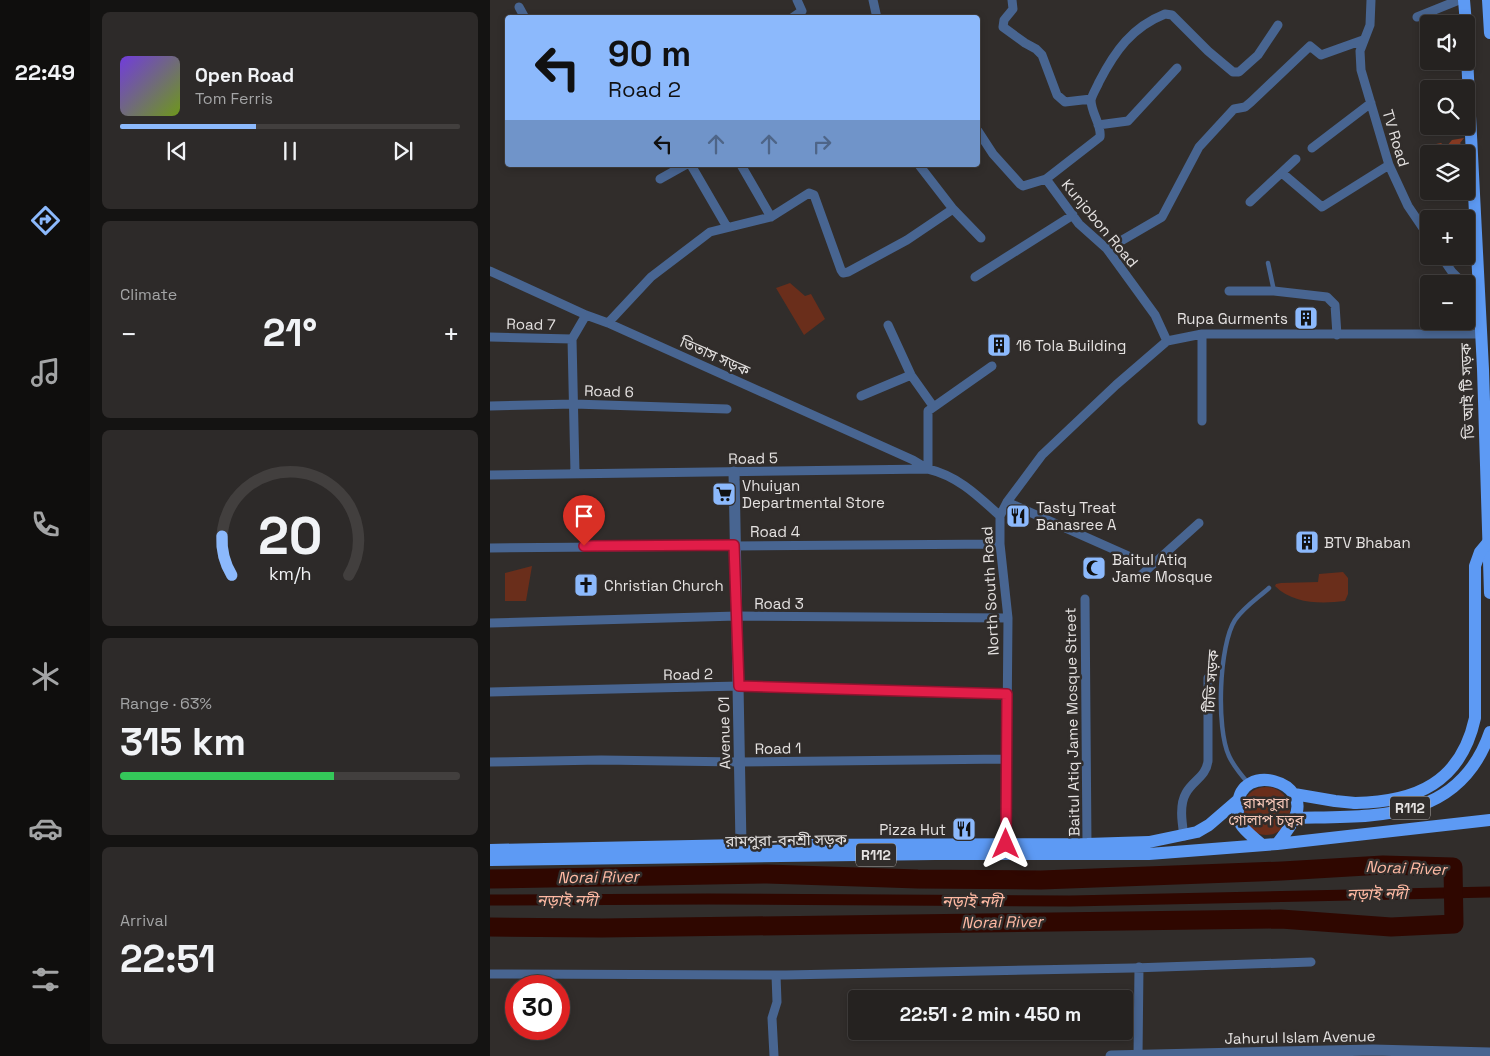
<!DOCTYPE html>
<html lang="en">
<head>
<meta charset="utf-8">
<style>
	:root { --surface:#252220; --page:#2d2a29; --text:#f1f3f6; --muted:#a3a4a5; --line:#423f3e; --accent:#8cb9fc }
	body { margin:0; font-family:"Space Grotesk","Noto Sans Bengali",sans-serif; background:var(--page); color:var(--text); height:100vh; display:flex; flex-direction:column; font-size:19px; white-space:nowrap }
	* { box-sizing:border-box; margin:0 }
	p { font-size:16px; color:var(--muted) }
	.icon { flex:none; width:28px; height:28px; fill:none; stroke:currentColor; stroke-width:2; stroke-linecap:round; stroke-linejoin:round }
	.map { position:relative; flex:1; overflow:hidden }
	.drawer { display:flex; flex-direction:column; gap:12px; padding:12px; background:#141312; width:400px }
	.drawer>* { flex:none }
	.hud { position:absolute; left:15px; top:15px; width:475px; height:152px; border-radius:5px; box-shadow:0 2px 8px #0003,0 0 0 1px var(--line); background:#8cb9fc; color:#111; overflow:hidden }
	.fabs { position:absolute; left:930px; top:15px; display:grid; gap:10px }
	.fabs a { display:grid; place-items:center; width:55px; height:55px; border-radius:5px; background:var(--surface); box-shadow:0 2px 8px #0003,0 0 0 1px var(--line); font-size:25px }
	.speed { position:absolute; left:15px; top:975px; display:flex; gap:10px; font-size:25px; font-weight:700; text-align:center }
	.speed>* { display:grid; place-content:center; width:65px; height:65px; border-radius:50%; background:var(--surface); box-shadow:0 2px 8px #0003,0 0 0 1px var(--line); line-height:1 }
	.speed .limit { border:8px solid #d22; background:#fff; color:#111 }
	.pin { position:absolute; display:grid; place-items:center; width:42px; height:42px; color:#fff; margin:-51px -21px; border-radius:50% 50% 50% 0; rotate:-45deg; box-shadow:0 0 5px #0007 }
	.pin .icon { rotate:45deg }
	.me { position:absolute; width:55px; margin:-28px; rotate:0deg; stroke-linejoin:round; filter:drop-shadow(0 0 4px #0008) }
	.turn { display:flex; align-items:center; gap:18px; height:105px; padding:0 20px; font-size:22px }
	.turn .icon { width:65px; height:65px; stroke-width:2.5 }
	.turn b { display:block; font-size:35px; line-height:42px }
	.lanes { display:flex; align-items:center; height:48px; padding:0 20px; background:#0003; justify-content:center; gap:25px; direction:ltr }
	.lanes .off { opacity:.35 }
	.big { font-size:38px; font-weight:700; line-height:1.1 }
	.drawer .tile { flex:1; display:flex; flex-direction:column; justify-content:center; gap:8px; min-width:0; padding:0 18px; border-radius:8px; background:var(--page) }
	.drawer .dial { align-items:center; gap:0 }
	.dial svg { height:130px; overflow:visible; fill:none; stroke:var(--line); stroke-width:7; stroke-linecap:round; text-anchor:middle }
	.dial text { fill:var(--text); stroke:none }
	.song { display:flex; align-items:center; gap:15px }
	.cover { width:60px; height:60px; border-radius:8px; background:linear-gradient(135deg,hsl(260 70% 55%),hsl(80 70% 35%)) }
	.played { height:5px; border-radius:2px; background:linear-gradient(90deg,var(--accent) 40%,var(--line) 40%) }
	.keys { display:flex; justify-content:space-around; direction:ltr }
	.heat { display:flex; justify-content:space-between; align-items:center; font-size:28px; direction:ltr }
	.charge { height:8px; border-radius:4px; background:linear-gradient(90deg,#34c759 63%,var(--line) 0) }
	.trip { position:absolute; left:358px; top:990px; width:285px; height:50px; border-radius:5px; background:var(--surface); box-shadow:0 2px 8px #0003,0 0 0 1px var(--line); font-weight:700; line-height:50px; text-align:center }
	main { display:flex; flex:1; min-height:0 }
	.dock { display:flex; flex-direction:column; width:90px; justify-content:space-around; align-items:center; background:#0f0e0d; color:var(--muted) }
	.dock .icon { width:35px; height:35px }
	.dock .on { color:var(--accent) }
	.dock b { font-size:22px; color:var(--text) }
	.map>svg:first-child { display:block }
	.green { fill:#6a2e1b }
	.forest { fill:#8c3d24 }
	.lines { fill:none; stroke-linecap:round; stroke-linejoin:round }
	.canal { stroke:#2f0700; stroke-width:11 }
	.river { stroke:#2f0700; stroke-width:19 }
	.service { stroke:#486591; stroke-width:4.5 }
	.minor { stroke:#486591; stroke-width:9 }
	.tertiary { stroke:#486591; stroke-width:11 }
	.primary { stroke:#5d9af4; stroke-width:12 }
	.primary-bridge { stroke:#5d9af4; stroke-width:12 }
	.route-casing { stroke:#92132f; stroke-width:12 }
	.route { stroke:#e11d48; stroke-width:9 }
	.labels { text-anchor:middle; dominant-baseline:central; stroke-width:5; stroke-linejoin:round; paint-order:stroke }
	.shield { fill:#312d2b; stroke:#afacaa; stroke-width:1 }
	.shield-label { font-size:14px; font-weight:bold; fill:#e5e2e1 }
	.street-label { font-size:15px; fill:#e5e2e1; stroke:#312d2b }
	.poi-label { font-size:15px; fill:#e5e2e1; stroke:#312d2b; text-anchor:start }
	.park-label { font-size:15px; fill:#f6c7b8; stroke:#312d2b }
	.water-label { font-size:16px; font-style:italic; fill:#feb9a3; stroke:#312d2b }
</style>
</head>
<body>
<main>
<nav class="dock">
<b>22:49</b>
<svg class="icon on" aria-label="directions" viewBox="0 0 24 24"><path d="M12 3l9 9-9 9-9-9zM9 14v-3h6M13 9l2 2-2 2"/></svg>
<svg class="icon" aria-label="music" viewBox="0 0 24 24"><path d="M9 18V5l10-2v13"/><circle cx="6" cy="18" r="3"/><circle cx="16" cy="16" r="3"/></svg>
<svg class="icon" aria-label="phone" viewBox="0 0 24 24"><path d="M5 4h4l2 5-3 2q2 4 5 5l2-3 5 2v4C11 20 4 13 5 4z"/></svg>
<svg class="icon" aria-label="climate" viewBox="0 0 24 24"><path d="M12 3v18M4 7l16 10M4 17L20 7"/></svg>
<svg class="icon" aria-label="car" viewBox="0 0 24 24"><path d="M5 17H2v-5l4-1 3-4h7l3 4 3 1v5h-3M9 17h6M6 11h13"/><circle cx="7" cy="17" r="2"/><circle cx="17" cy="17" r="2"/></svg>
<svg class="icon" aria-label="filters" viewBox="0 0 24 24"><path d="M4 7h16M4 17h16"/><circle cx="9" cy="7" r="2"/><circle cx="15" cy="17" r="2"/></svg>
</nav>
<section class="drawer">
<div class="tile">
<div class="song"><i class="cover"></i><div><b>Open Road</b><p>Tom Ferris</p></div></div>
<div class="played"></div>
<div class="keys"><svg class="icon" aria-label="previous" viewBox="0 0 24 24"><path d="M18 5L8 12l10 7zM5 5v14"/></svg><svg class="icon" aria-label="pause" viewBox="0 0 24 24"><path d="M8 5v14M16 5v14"/></svg><svg class="icon" aria-label="next" viewBox="0 0 24 24"><path d="M6 5l10 7-10 7zM19 5v14"/></svg></div>
</div>
<div class="tile"><p>Climate</p>
<div class="heat"><a>−</a><b class="big">21°</b><a>+</a></div>
</div>
<div class="tile dial"><svg viewBox="0 0 100 80">
<path d="M14 69A42 42 0 1 1 86 69"/>
<path d="M14 69A42 42 0 0 1 8 45" stroke="#8cb9fc"/>
<text x="50" y="56" font-size="32" font-weight="700">20</text>
<text x="50" y="72" font-size="11">km/h</text>
</svg></div>
<div class="tile"><p>Range · 63%</p><b class="big">315 km</b><div class="charge"></div></div>
<div class="tile"><p>Arrival</p><b class="big">22:51</b></div>
</section>
<div class="map">
<svg width="1000" height="1056" viewBox="0 0 1000 1056">
	<rect width="100%" height="100%" fill="#312d2b"/>
	<!-- green -->
	<path class="green" d="M300,283L315,296L321,294L335,319L314,335L286,288Z
		M42,566L36,601H15V573Z
		M853,572L858,578V594L855,601C831,604 803,604 785,586L786,584L791,583L828,582L829,574Z
		M752 811a24 24 0 1 1 48 0a24 24 0 1 1-48 0Z"/>
	<!-- forest -->
	<path class="forest" d="M974,138L970,143L973,147V154H942L947,152L941,145L951,143L956,147L962,140Z"/>
	<g class="lines">
		<!-- canal -->
		<path class="canal" d="M0,900L218,899L580,901L1000,892"/>
		<!-- river -->
		<path class="river" d="M0,879L277,874L428,879L551,880L792,871L893,865L963,867L964,924L901,927L791,919L112,928L0,927"/>
		<!-- service -->
		<path class="service" d="M778,263L784,291
			M759,784C752,776 744,767 739,756C726,728 729,645 745,620C754,607 768,598 779,588"/>
		<!-- minor -->
		<path class="minor" d="M383,0L387,18
			M522,0L523,9L514,20L513,27L535,43L546,49L552,55L567,95L575,102L601,99
			M881,0L880,25L870,51L871,70L899,165L918,206L939,237
			M29,7L35,18
			M927,17L969,0
			M302,18L312,11L307,0
			M608,125L638,121L687,68
			M488,131L503,154L530,184L533,186L556,179L589,224L617,249L665,315L677,341
			M822,148L881,103
			M201,165L237,227
			M251,165L281,217
			M792,173L832,207L899,165
			M170,179L195,165
			M556,179L610,137C612,125 601,113 601,100C602,95 607,87 609,82C625,51 642,27 675,14L682,15L718,51L743,72H749L768,55L788,25
			M760,202L806,159
			M463,209L491,238
			M617,249L672,217L709,147L744,109L755,107L761,102L820,46L831,55L873,40
			M951,256L962,272L974,284
			M0,271L96,315L118,323L423,460L438,469
			M485,277L583,215
			M739,291H784L837,297L845,305L847,335
			M118,323L161,277L220,232L281,217L319,193L324,195L351,270L353,273L358,272L417,240L463,209L429,165
			M398,325L421,375L443,406
			M712,334V421
			M0,337L82,339
			M82,339L85,473
			M82,339L96,315
			M371,396L421,375
			M0,406L84,404L237,409
			M438,469V411L502,366
			M0,475L438,469C468,476 488,496 510,516
			M517,502L661,566
			M0,548L510,544
			M650,576L709,523
			M595,599L597,844
			M0,623L247,616L518,618
			M0,692L249,686L517,694
			M0,762L111,760L249,762L517,759
			M694,836C692,823 689,805 696,793C703,780 716,777 718,761V678
			M516,844L518,618L510,544V516L517,502L552,455L626,385L677,341L712,334H991
			M0,974L296,975L643,968L821,962
			M284,1056L282,1018L287,1002L286,975
			M648,1056L649,967"/>
		<!-- tertiary -->
		<path class="tertiary" d="M244,472L251,845
			M621,1056L883,1050L1000,1053"/>
		<!-- primary -->
		<path class="primary" d="M974,0L976,24
			M998,0L1000,33
			M976,38L993,369L1000,593
			M804,794L845,801L865,803
			M805,818C885,816 969,823 1000,732
			M787,844L1000,820
			M0,850L251,845L597,844L659,842L707,832L719,825L748,800
			M0,860L445,854H659L787,844C793,836 800,828 804,819C824,781 750,761 748,805C748,811 747,817 750,823C755,832 765,838 772,845"/>
		<!-- primary-bridge -->
		<path class="primary-bridge" d="M865,803C927,802 971,782 985,718V566L990,552L1000,540"/>
	</g>
	<g class="lines">
		<!-- route casing -->
		<g class="route-casing">
			<path id="route" d="M94,546L244,545L249,686L517,694L516,844"/>
		</g>
		<!-- route -->
		<use href="#route" class="route"/>
	</g>
	<!-- icons -->
	<defs>
		<g id="building-square" transform="scale(1.25)"><rect x="-9" y="-9" width="18" height="18" rx="4" fill="#8cb9fc" stroke="#312d2b"/><path d="M-4-6H4V6H1V3H-1V6H-4ZM-2.5-4.3h1.7v1.8h-1.7ZM.8-4.3h1.7v1.8H.8ZM-2.5-1h1.7V.8h-1.7ZM.8-1h1.7V.8H.8Z" fill="#111"/></g>
		<g id="supermarket-square" transform="scale(1.25)"><rect x="-9" y="-9" width="18" height="18" rx="4" fill="#8cb9fc" stroke="#312d2b"/><path d="M-6-5.5h2.5l.6 2H6L4.5 2H-2.5L-4.4-4H-6ZM-1.5 3.2a1.3 1.3 0 1 0 .1 0ZM3 3.2a1.3 1.3 0 1 0 .1 0Z" fill="#111"/></g>
		<g id="restaurant-square" transform="scale(1.25)"><rect x="-9" y="-9" width="18" height="18" rx="4" fill="#8cb9fc" stroke="#312d2b"/><path d="M-5-6h1v4h1v-4h1v4h1v-4h1v5L-1.5 .5V6h-2V.5L-5-1ZM5-6V6H3V1.5H1.5Q1.5-4 5-6Z" fill="#111"/></g>
		<g id="mosque-square" transform="scale(1.25)"><rect x="-9" y="-9" width="18" height="18" rx="4" fill="#8cb9fc" stroke="#312d2b"/><path d="M3.5-4.9A6 6 0 1 0 3.5 4.9A5 5 0 1 1 3.5-4.9Z" fill="#111"/></g>
		<g id="church-square" transform="scale(1.25)"><rect x="-9" y="-9" width="18" height="18" rx="4" fill="#8cb9fc" stroke="#312d2b"/><path d="M-1.2-6h2.4v3.5h3.3v2.4h-3.3V6h-2.4V-.1h-3.3v-2.4h3.3Z" fill="#111"/></g>
	</defs>
	<g fill-rule="evenodd">
		<use href="#building-square" x="816" y="318"/>
		<use href="#building-square" x="509" y="345"/>
		<use href="#supermarket-square" x="234" y="494"/>
		<use href="#restaurant-square" x="528" y="516"/>
		<use href="#building-square" x="817" y="542"/>
		<use href="#mosque-square" x="604" y="568"/>
		<use href="#church-square" x="96" y="585"/>
		<use href="#restaurant-square" x="474" y="829"/>
	</g>
	<g class="labels">
		<!-- shield labels -->
		<g class="shield">
			<rect x="900" y="796.5" width="40" height="23" rx="4"/>
			<rect x="366" y="843.5" width="40" height="23" rx="4"/>
		</g>
		<g class="shield-label">
			<text x="920" y="808">R112</text>
			<text x="386" y="855">R112</text>
		</g>
		<!-- street labels -->
		<g class="street-label">
			<text transform="translate(906 138) rotate(73)">TV Road</text>
			<text transform="translate(610 223) rotate(50)">Kunjobon Road</text>
			<text transform="translate(41 324) rotate(1)">Road 7</text>
			<text transform="translate(225 356) rotate(24)">তিতাস সড়ক</text>
			<text transform="translate(119 391) rotate(2)">Road 6</text>
			<text transform="translate(977 391) rotate(-92)">ডি আই টি সড়ক</text>
			<text transform="translate(263 458) rotate(-1)">Road 5</text>
			<text x="285" y="531">Road 4</text>
			<text transform="translate(500 591) rotate(-93)">North South Road</text>
			<text x="289" y="603">Road 3</text>
			<text transform="translate(198 674) rotate(-1)">Road 2</text>
			<text transform="translate(721 681) rotate(-86)">টিভি সড়ক</text>
			<text transform="translate(582 722) rotate(-91)">Baitul Atiq Jame Mosque Street</text>
			<text transform="translate(234 733) rotate(-91)">Avenue 01</text>
			<text transform="translate(288 748) rotate(-1)">Road 1</text>
			<text transform="translate(296 840) rotate(-1)">রামপুরা-বনশ্রী সড়ক</text>
			<text transform="translate(810 1037) rotate(-1)">Jahurul Islam Avenue</text>
		</g>
		<!-- poi labels -->
		<g class="poi-label">
			<text x="798" y="318" text-anchor="end">Rupa Gurments</text>
			<text x="526" y="345">16 Tola Building</text>
			<text x="252" y="485">Vhuiyan<tspan x="252" dy="17">Departmental Store</tspan></text>
			<text x="546" y="507">Tasty Treat<tspan x="546" dy="17">Banasree A</tspan></text>
			<text x="834" y="542">BTV Bhaban</text>
			<text x="622" y="559">Baitul Atiq<tspan x="622" dy="17">Jame Mosque</tspan></text>
			<text x="114" y="585">Christian Church</text>
			<text x="456" y="829" text-anchor="end">Pizza Hut</text>
		</g>
		<!-- park labels -->
		<g class="park-label">
			<text x="776" y="802">রামপুরা<tspan x="776" dy="17">গোলাপ চত্বর</tspan></text>
		</g>
		<!-- water labels -->
		<g class="water-label">
			<text transform="translate(916 868) rotate(2)">Norai River</text>
			<text transform="translate(108 877) rotate(-1)">Norai River</text>
			<text transform="translate(887 894) rotate(-1)">নড়াই নদী</text>
			<text x="77" y="900">নড়াই নদী</text>
			<text x="482" y="901">নড়াই নদী</text>
			<text transform="translate(512 922) rotate(-1)">Norai River</text>
		</g>
	</g>
</svg>
<div class="fabs">
<a><svg class="icon" aria-label="sound" viewBox="0 0 24 24"><path d="M4 9h4l5-4v14l-5-4H4zM17 9q2 3 0 6"/></svg></a>
<a><svg class="icon" aria-label="search" viewBox="0 0 24 24"><circle cx="10" cy="10" r="6"/><path d="M15 15l6 6"/></svg></a>
<a><svg class="icon" aria-label="layers" viewBox="0 0 24 24"><path d="M12 4l9 5-9 5-9-5zM3 14l9 5 9-5"/></svg></a>
<a>+</a>
<a>−</a>
</div>
<div class="speed"><div class="limit">30</div></div>
<div class="pin" style="left:94px;top:546px;background:#d93025"><svg class="icon" aria-label="arrive" viewBox="0 0 24 24"><path d="M6 21V4h12l-3 4 3 4H6"/></svg></div>
<svg class="me" style="left:516px;top:844px" viewBox="-20 -20 40 40"><path d="M0-17L14 15 0 8-14 15z" fill="#e11d48" stroke="#fff" stroke-width="4"/></svg>
<div class="trip">22:51 · 2 min · 450 m</div>
<div class="hud">
<div class="turn"><svg class="icon" aria-label="left" viewBox="0 0 24 24"><path d="M17 20v-9H6M10 6l-5 5 5 5"/></svg><div><b>90 m</b>Road 2</div></div>
<div class="lanes"><svg class="icon" aria-label="left" viewBox="0 0 24 24"><path d="M17 20v-9H6M10 6l-5 5 5 5"/></svg><svg class="icon off" aria-label="ahead" viewBox="0 0 24 24"><path d="M12 20V5M6 11l6-6 6 6"/></svg><svg class="icon off" aria-label="ahead" viewBox="0 0 24 24"><path d="M12 20V5M6 11l6-6 6 6"/></svg><svg class="icon off" aria-label="right" viewBox="0 0 24 24"><path d="M7 20v-9h11M14 6l5 5-5 5"/></svg></div>
</div>
</div>
</main>
</body>
</html>
